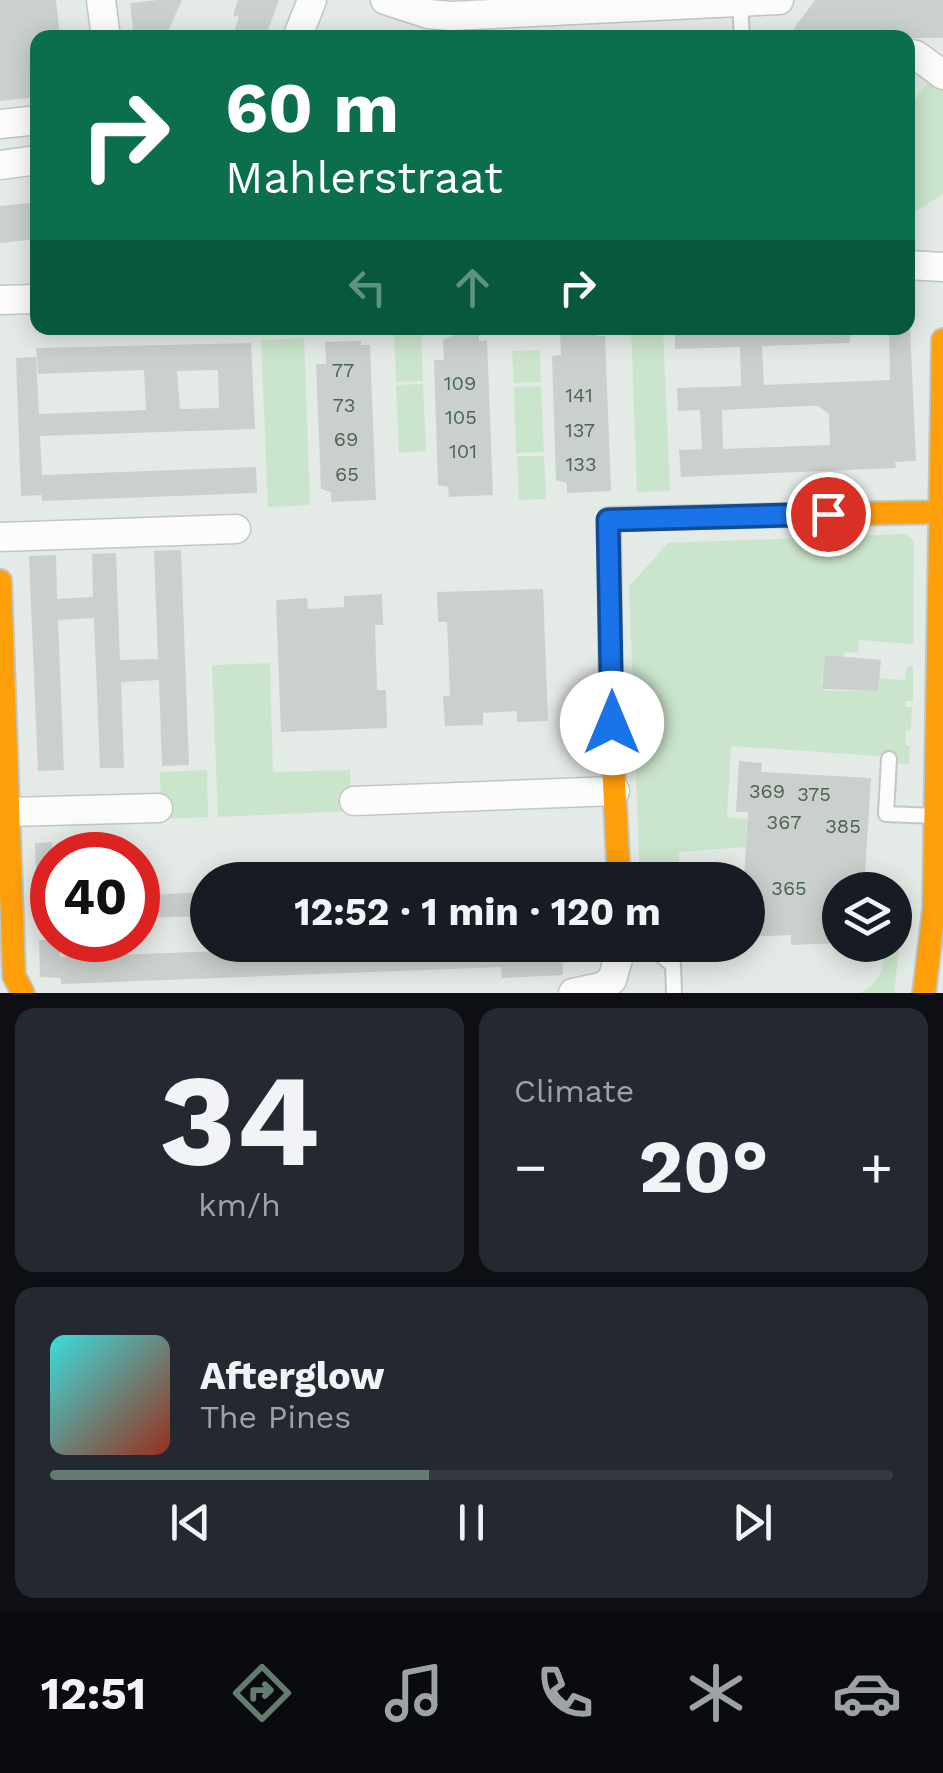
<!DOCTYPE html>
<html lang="en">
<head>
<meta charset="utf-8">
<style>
	:root { --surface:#171b24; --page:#242831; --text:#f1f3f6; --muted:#9ea1a6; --line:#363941; --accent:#647c70 }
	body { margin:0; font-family:"Work Sans",sans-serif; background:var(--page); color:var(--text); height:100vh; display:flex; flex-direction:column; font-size:38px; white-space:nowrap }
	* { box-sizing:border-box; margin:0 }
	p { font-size:32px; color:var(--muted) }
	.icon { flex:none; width:55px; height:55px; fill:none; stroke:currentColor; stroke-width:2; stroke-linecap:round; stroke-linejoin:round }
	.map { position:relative; height:993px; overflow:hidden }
	.sheet { display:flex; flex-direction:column; gap:15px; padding:15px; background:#0d0f14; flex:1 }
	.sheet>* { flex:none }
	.hud { position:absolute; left:30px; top:30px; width:885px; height:305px; border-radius:20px; box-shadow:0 5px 25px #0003; background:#0b6e4f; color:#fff; overflow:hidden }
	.tools { position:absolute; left:822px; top:872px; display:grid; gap:20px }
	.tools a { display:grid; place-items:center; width:90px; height:90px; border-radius:50%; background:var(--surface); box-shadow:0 5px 25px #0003; font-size:50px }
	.speed { position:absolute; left:30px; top:832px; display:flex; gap:20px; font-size:50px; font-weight:700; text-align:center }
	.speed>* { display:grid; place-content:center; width:130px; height:130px; border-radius:50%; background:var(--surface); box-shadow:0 5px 25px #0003; line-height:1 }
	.speed .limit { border:15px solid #d22; background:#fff; color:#111 }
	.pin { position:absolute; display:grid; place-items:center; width:85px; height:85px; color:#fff; margin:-42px; border:5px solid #fff; border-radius:50%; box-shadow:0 2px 10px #0007 }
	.me { position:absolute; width:110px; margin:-55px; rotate:0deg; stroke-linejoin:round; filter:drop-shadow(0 0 8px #0008) }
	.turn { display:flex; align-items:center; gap:35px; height:210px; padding:0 30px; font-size:45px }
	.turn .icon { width:130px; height:130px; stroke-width:2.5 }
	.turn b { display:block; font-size:70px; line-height:85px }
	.lanes { display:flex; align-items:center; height:95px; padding:0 30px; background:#0003; justify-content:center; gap:50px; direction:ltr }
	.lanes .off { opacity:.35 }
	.big { font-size:75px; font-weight:700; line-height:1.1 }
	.sheet .card { flex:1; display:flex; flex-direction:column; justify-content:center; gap:15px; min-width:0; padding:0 35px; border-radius:20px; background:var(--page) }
	.sheet .dial { align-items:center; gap:0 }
	.dial b { font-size:130px; line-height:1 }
	.song { display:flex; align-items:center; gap:30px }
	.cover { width:120px; height:120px; border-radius:15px; background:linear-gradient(135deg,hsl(180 70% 55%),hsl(10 70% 35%)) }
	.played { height:10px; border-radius:5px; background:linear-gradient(90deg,var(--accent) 45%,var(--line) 45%) }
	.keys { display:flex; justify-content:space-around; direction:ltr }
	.heat { display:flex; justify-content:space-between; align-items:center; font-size:55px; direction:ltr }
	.sheet .tiles { flex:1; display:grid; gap:15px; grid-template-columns:1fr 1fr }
	.card:last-child { grid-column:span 2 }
	.trip { position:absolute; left:190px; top:862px; width:575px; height:100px; border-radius:50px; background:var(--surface); box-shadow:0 5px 25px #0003; font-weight:700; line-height:100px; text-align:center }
	.tabs { display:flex; height:160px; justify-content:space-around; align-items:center; background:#090b0e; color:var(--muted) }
	.tabs .icon { width:70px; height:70px }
	.tabs .selected { color:var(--accent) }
	.tabs b { font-size:45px; color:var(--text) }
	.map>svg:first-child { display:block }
	.green { fill:#cbe5cd }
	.building { fill:#cad1cd; fill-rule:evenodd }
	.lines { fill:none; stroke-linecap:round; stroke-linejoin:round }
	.lane-casing { stroke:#c1c7c3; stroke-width:18 }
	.street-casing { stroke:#c1c7c3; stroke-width:31 }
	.slow-casing { stroke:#bdc6c1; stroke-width:26 }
	.lane { stroke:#fbfcfb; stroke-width:14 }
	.street { stroke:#fbfcfb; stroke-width:28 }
	.slow { stroke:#ff9f0a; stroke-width:22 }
	.route-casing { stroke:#114b97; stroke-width:25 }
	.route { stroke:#1a73e8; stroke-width:18 }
	.labels { text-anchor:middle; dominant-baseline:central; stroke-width:9; stroke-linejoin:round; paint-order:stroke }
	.number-label { font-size:20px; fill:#4b6558 }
</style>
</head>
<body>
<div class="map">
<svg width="943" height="993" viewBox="0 0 943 993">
	<rect width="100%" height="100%" fill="#e4eae6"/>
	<!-- green -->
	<path class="green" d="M934,75L943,82V194L908,216V108Z
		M631,328H663L670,491L637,492Z
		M421,334L423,381L396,382L394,335Z
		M304,338L310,505L268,507L261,340Z
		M540,350L541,382L514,383L512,351Z
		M423,384L426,451L399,453L396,385Z
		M541,386L544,452L516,453L514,387Z
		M517,456H544L546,499L519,500Z
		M905,534L914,541L913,644L859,640L858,653L845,652L844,658L826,654L821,681L823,691H877L879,678L905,680L907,667L913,666V701H906V707H912L911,730L906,731L905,745L910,746L909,764L893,763V757L731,746L727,817L747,819L746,847L679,852V880H640L629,586L668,543Z
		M270,663L273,772L350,770L351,811L218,817L212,665Z
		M207,770L208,817L161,819L160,772Z
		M895,920H902V925L894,993H860C882,983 883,967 886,945H895Z"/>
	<!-- building -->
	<path class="building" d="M0,0H56L60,38H38V97L0,101Z
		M158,0H182L165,38H134L130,3Z
		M238,0H279L265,38H232L239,17L233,15Z
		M815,0H943V38H787Z
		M38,202V239L0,243V206Z
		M910,327L916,461L895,462L896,468L681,477L679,450L702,449L700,410L678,411L677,388L741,386L740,347L675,349V328H850V343L762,346L764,385L890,380L889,328ZM807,406H818L829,414L830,445L723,449L722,410Z
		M581,328H597V336H605L611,491L567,493V483L556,480L552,356L561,355L560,334Z
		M464,332H479V341L487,340L493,495L449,497L448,487L438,485L434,360H444L443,339Z
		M361,341V345H370L376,500L331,502V492L321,489L316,364H326L325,342Z
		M251,343L255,429L40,436L42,475L256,467L257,493L42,501V495L21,496L16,358L36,357L39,414L146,410L144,370L38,374L36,348ZM218,370L219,408L180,409L177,371Z
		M181,550L189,765L162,766L159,680L121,682L124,768H100L94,618L58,620L64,770L38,771L29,556L56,555L57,599L93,597L92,554L116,553L120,660L158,659L154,551Z
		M543,589L548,721L517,722V711L483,713V725L445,726L443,696H450L447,622H438L437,592Z
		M382,594L383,625H375L377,690H386L387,728L281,732L276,600L307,598L308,609L344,607V596Z
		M825,655L881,660L878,691L822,689Z
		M739,761L762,763L761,772L871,778L864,890H840V943L791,945V935L748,937V880H744L748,812H736Z
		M52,842V906L37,907L35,843Z
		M208,892V916L138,918V895L165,894L166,896L167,894Z
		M39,940H59L60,957L385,945H562L563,975L502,978L501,967L61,984V978L40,977Z"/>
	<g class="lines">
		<!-- lane casing -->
		<g class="lane-casing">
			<path id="lane" d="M740,4L742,38
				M889,759L886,814L935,816
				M660,945L661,955L673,965L674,993"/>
		</g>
		<!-- street casing -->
		<g class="street-casing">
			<path id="street" d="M101,0L106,38
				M385,0L428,14L451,16L779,0
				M297,38L312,0
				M908,54L916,55L943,75
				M0,124L38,120
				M0,165L38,160
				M908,265L943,267
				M0,300L38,299
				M0,537L236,529
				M354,801L615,791
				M9,812L158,808
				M573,993L601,987L612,980L622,945"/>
		</g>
		<!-- slow casing -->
		<g class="slow-casing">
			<path id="slow" d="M0,581L14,976L23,993
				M619,880L611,723L609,519L940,512
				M924,993L934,910L943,340"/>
		</g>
		<!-- lane -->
		<use href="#lane" class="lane"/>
		<!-- street -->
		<use href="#street" class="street"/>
		<!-- slow -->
		<use href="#slow" class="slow"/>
	</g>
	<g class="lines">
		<!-- route casing -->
		<g class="route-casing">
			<path id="route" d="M612,723L608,520L828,514"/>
		</g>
		<!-- route -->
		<use href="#route" class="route"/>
	</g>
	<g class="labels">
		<!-- number labels -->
		<g class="number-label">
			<text x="343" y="370">77</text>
			<text x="460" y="383">109</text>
			<text x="579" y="395">141</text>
			<text x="344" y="405">73</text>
			<text x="461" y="417">105</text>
			<text x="580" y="430">137</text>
			<text x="346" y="439">69</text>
			<text x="463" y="451">101</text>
			<text x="581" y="464">133</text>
			<text x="347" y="474">65</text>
			<text x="767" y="791">369</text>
			<text x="814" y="794">375</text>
			<text x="784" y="822">367</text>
			<text x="843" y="826">385</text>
			<text x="789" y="888">365</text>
		</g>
	</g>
</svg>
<div class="tools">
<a><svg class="icon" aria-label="layers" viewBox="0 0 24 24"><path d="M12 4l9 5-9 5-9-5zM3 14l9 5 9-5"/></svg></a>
</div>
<div class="speed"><div class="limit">40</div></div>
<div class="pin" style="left:828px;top:514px;background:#d93025"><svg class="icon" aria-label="arrive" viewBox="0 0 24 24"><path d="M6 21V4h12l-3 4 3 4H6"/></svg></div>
<svg class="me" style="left:612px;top:723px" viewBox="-20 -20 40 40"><circle r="19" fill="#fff"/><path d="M0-13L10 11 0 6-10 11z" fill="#1a73e8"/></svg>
<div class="trip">12:52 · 1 min · 120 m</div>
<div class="hud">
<div class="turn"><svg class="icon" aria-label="right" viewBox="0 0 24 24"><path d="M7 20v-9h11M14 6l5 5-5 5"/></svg><div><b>60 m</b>Mahlerstraat</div></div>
<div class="lanes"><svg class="icon off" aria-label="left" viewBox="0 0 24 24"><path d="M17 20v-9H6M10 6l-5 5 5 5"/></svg><svg class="icon off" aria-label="ahead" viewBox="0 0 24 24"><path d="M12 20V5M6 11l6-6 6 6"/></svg><svg class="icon" aria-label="right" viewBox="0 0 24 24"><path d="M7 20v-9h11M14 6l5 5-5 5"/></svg></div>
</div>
</div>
<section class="sheet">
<div class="tiles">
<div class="card dial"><b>34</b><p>km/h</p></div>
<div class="card"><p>Climate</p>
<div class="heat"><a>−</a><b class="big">20°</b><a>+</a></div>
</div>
<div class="card">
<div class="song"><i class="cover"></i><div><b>Afterglow</b><p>The Pines</p></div></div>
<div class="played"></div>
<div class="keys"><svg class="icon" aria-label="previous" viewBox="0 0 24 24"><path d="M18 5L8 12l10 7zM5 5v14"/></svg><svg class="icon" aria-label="pause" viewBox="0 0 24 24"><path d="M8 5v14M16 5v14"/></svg><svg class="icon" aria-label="next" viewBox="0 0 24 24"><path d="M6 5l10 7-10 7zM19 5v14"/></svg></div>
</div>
</div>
</section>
<nav class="tabs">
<b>12:51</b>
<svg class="icon selected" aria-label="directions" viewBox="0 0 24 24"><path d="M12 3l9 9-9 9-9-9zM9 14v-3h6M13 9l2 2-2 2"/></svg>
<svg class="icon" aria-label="music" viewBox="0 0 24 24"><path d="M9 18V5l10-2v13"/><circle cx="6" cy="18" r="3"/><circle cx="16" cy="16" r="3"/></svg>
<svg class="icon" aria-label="phone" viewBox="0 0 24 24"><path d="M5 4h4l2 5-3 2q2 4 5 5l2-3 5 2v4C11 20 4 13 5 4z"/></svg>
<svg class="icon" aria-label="climate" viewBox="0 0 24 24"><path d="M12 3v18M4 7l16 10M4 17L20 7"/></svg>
<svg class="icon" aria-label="car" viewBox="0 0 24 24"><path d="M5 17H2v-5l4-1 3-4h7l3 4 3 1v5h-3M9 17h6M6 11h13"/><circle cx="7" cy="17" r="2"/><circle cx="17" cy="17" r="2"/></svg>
</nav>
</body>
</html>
